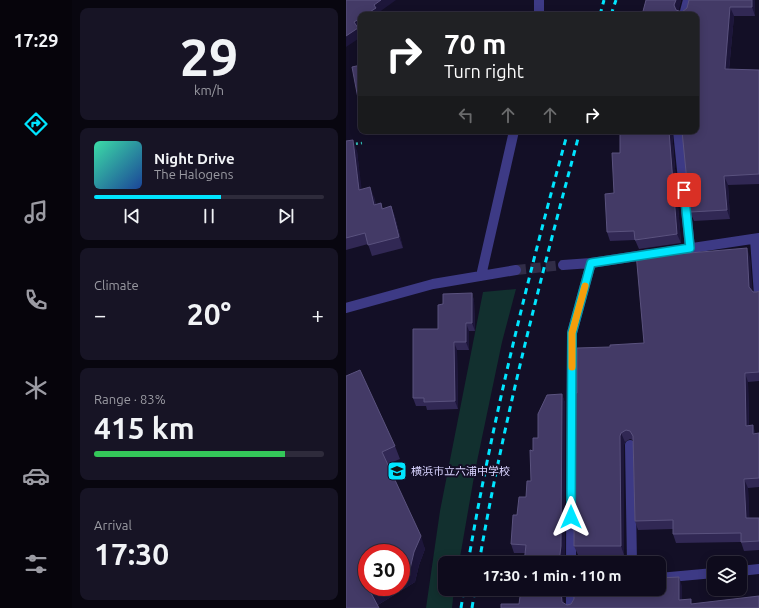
<!DOCTYPE html>
<html lang="en">
<head>
<meta charset="utf-8">
<style>
	:root { --surface:#0e0b1c; --page:#171425; --text:#f1f3f6; --muted:#9b9ba3; --line:#2e2b3b; --accent:#00e5ff }
	body { margin:0; font-family:Ubuntu,"Noto Sans JP",sans-serif; background:var(--page); color:var(--text); height:100vh; display:flex; flex-direction:column; font-size:15px; white-space:nowrap }
	* { box-sizing:border-box; margin:0 }
	p { font-size:13px; color:var(--muted) }
	.icon { flex:none; width:22px; height:22px; fill:none; stroke:currentColor; stroke-width:2; stroke-linecap:round; stroke-linejoin:round }
	.map { position:relative; flex:1; overflow:hidden }
	.sheet { display:flex; flex-direction:column; gap:8px; padding:8px; background:#08060f; width:274px }
	.sheet>* { flex:none }
	.guide { position:absolute; left:12px; top:12px; width:341px; height:122px; border-radius:8px; box-shadow:0 2px 10px #0003,0 0 0 1px var(--line); background:#202124; color:#fff; overflow:hidden }
	.fabs { position:absolute; left:361px; top:556px; display:grid; gap:8px }
	.fabs a { display:grid; place-items:center; width:40px; height:40px; border-radius:8px; background:var(--surface); box-shadow:0 2px 10px #0003,0 0 0 1px var(--line); font-size:20px }
	.speed { position:absolute; left:12px; top:544px; display:flex; gap:8px; font-size:20px; font-weight:700; text-align:center }
	.speed>* { display:grid; place-content:center; width:52px; height:52px; border-radius:50%; background:var(--surface); box-shadow:0 2px 10px #0003,0 0 0 1px var(--line); line-height:1 }
	.speed .limit { border:6px solid #d22; background:#fff; color:#111 }
	.pin { position:absolute; display:grid; place-items:center; width:34px; height:34px; color:#fff; margin:-17px; border-radius:8px; box-shadow:0 2px 6px #0006 }
	.me { position:absolute; width:44px; margin:-22px; rotate:0deg; stroke-linejoin:round; filter:drop-shadow(0 0 3px #0008) }
	.turn { display:flex; align-items:center; gap:14px; height:84px; padding:0 20px; font-size:18px }
	.turn .icon { width:52px; height:52px; stroke-width:2.5 }
	.turn b { display:block; font-size:28px; line-height:34px }
	.lanes { display:flex; align-items:center; height:38px; padding:0 20px; background:#0003; justify-content:center; gap:20px; direction:ltr }
	.lanes .off { opacity:.35 }
	.big { font-size:30px; font-weight:600; line-height:1.1 }
	.sheet .widget { flex:1; display:flex; flex-direction:column; justify-content:center; gap:6px; min-width:0; padding:0 14px; border-radius:8px; background:var(--page) }
	.sheet .dial { align-items:center; gap:0 }
	.dial b { font-size:52px; line-height:1 }
	.song { display:flex; align-items:center; gap:12px }
	.cover { width:48px; height:48px; border-radius:6px; background:linear-gradient(135deg,hsl(160 70% 55%),hsl(220 70% 35%)) }
	.played { height:4px; border-radius:2px; background:linear-gradient(90deg,var(--accent) 55%,var(--line) 55%) }
	.keys { display:flex; justify-content:space-around; direction:ltr }
	.heat { display:flex; justify-content:space-between; align-items:center; font-size:22px; direction:ltr }
	.charge { height:6px; border-radius:3px; background:linear-gradient(90deg,#34c759 83%,var(--line) 0) }
	.trip { position:absolute; left:92px; top:556px; width:228px; height:40px; border-radius:8px; background:var(--surface); box-shadow:0 2px 10px #0003,0 0 0 1px var(--line); font-weight:600; line-height:40px; text-align:center }
	main { display:flex; flex:1; min-height:0 }
	.menu { display:flex; flex-direction:column; width:72px; justify-content:space-around; align-items:center; background:#06040b; color:var(--muted) }
	.menu .icon { width:28px; height:28px }
	.menu .selected { color:var(--accent) }
	.menu b { font-size:18px; color:var(--text) }
	.map>svg:first-child { display:block }
	.green { fill:#12302f }
	.lines { fill:none; stroke-linecap:round; stroke-linejoin:round }
	.street-tunnel { stroke:#312d47; stroke-width:10; stroke-dasharray:10 5; stroke-linecap:butt }
	.path { stroke:#2fb8b0; stroke-width:2.5; stroke-dasharray:2 3; stroke-linecap:butt }
	.lane { stroke:#3d3a85; stroke-width:10 }
	.street { stroke:#3d3a85; stroke-width:10 }
	.rail { stroke:#00e5ff; stroke-width:3; stroke-dasharray:6 5; stroke-linecap:butt }
	.wall { fill:#312854 }
	.shaded-wall { fill:#1d163a }
	.building { fill:#433a66; stroke:#5a527e }
	.route-casing { stroke:#0095a6; stroke-width:10 }
	.route { stroke:#00e5ff; stroke-width:7 }
	.slow { stroke:#f59e0b; stroke-width:7 }
	.labels { text-anchor:middle; dominant-baseline:central; stroke-width:4; stroke-linejoin:round; paint-order:stroke }
	.poi-label { font-size:11px; fill:#d9d4ff; stroke:#130f26; text-anchor:start }
</style>
</head>
<body>
<main>
<nav class="menu">
<b>17:29</b>
<svg class="icon selected" aria-label="directions" viewBox="0 0 24 24"><path d="M12 3l9 9-9 9-9-9zM9 14v-3h6M13 9l2 2-2 2"/></svg>
<svg class="icon" aria-label="music" viewBox="0 0 24 24"><path d="M9 18V5l10-2v13"/><circle cx="6" cy="18" r="3"/><circle cx="16" cy="16" r="3"/></svg>
<svg class="icon" aria-label="phone" viewBox="0 0 24 24"><path d="M5 4h4l2 5-3 2q2 4 5 5l2-3 5 2v4C11 20 4 13 5 4z"/></svg>
<svg class="icon" aria-label="climate" viewBox="0 0 24 24"><path d="M12 3v18M4 7l16 10M4 17L20 7"/></svg>
<svg class="icon" aria-label="car" viewBox="0 0 24 24"><path d="M5 17H2v-5l4-1 3-4h7l3 4 3 1v5h-3M9 17h6M6 11h13"/><circle cx="7" cy="17" r="2"/><circle cx="17" cy="17" r="2"/></svg>
<svg class="icon" aria-label="filters" viewBox="0 0 24 24"><path d="M4 7h16M4 17h16"/><circle cx="9" cy="7" r="2"/><circle cx="15" cy="17" r="2"/></svg>
</nav>
<section class="sheet">
<div class="widget dial"><b>29</b><p>km/h</p></div>
<div class="widget">
<div class="song"><i class="cover"></i><div><b>Night Drive</b><p>The Halogens</p></div></div>
<div class="played"></div>
<div class="keys"><svg class="icon" aria-label="previous" viewBox="0 0 24 24"><path d="M18 5L8 12l10 7zM5 5v14"/></svg><svg class="icon" aria-label="pause" viewBox="0 0 24 24"><path d="M8 5v14M16 5v14"/></svg><svg class="icon" aria-label="next" viewBox="0 0 24 24"><path d="M6 5l10 7-10 7zM19 5v14"/></svg></div>
</div>
<div class="widget"><p>Climate</p>
<div class="heat"><a>−</a><b class="big">20°</b><a>+</a></div>
</div>
<div class="widget"><p>Range · 83%</p><b class="big">415 km</b><div class="charge"></div></div>
<div class="widget"><p>Arrival</p><b class="big">17:30</b></div>
</section>
<div class="map">
<svg width="413" height="608" viewBox="0 0 413 608">
	<rect width="100%" height="100%" fill="#130f26"/>
	<!-- green -->
	<path class="green" d="M170,289L156,342L129,471L113,563H99V589H108L106,608H80L94,511L137,292Z"/>
	<g class="lines">
		<!-- street-tunnel -->
		<path class="street-tunnel" d="M170,270L217,265"/>
		<!-- path -->
		<path class="path" d="M0,145L16,143"/>
		<!-- lane -->
		<path class="lane" d="M284,445L286,563"/>
		<!-- street -->
		<path class="street" d="M193,0V15
			M338,15L342,0
			M332,131L344,248
			M409,239L413,295
			M320,252L413,238
			M217,265L245,263L304,254
			M135,276L168,131
			M0,308L87,284L170,270
			M225,563L226,333L245,263
			M394,571L413,569
			M313,578L368,573
			M225,589V608"/>
		<!-- rail -->
		<path class="rail" d="M254,15L258,0
			M265,15L270,0
			M122,563C147,417 183,273 222,131
			M133,563C158,417 196,274 234,131
			M115,608L118,589
			M126,608L129,589"/>
	</g>
	<!-- wall -->
	<path class="wall" d="M300,0H335L332,11L336,12L341,8L343,0H409V16H388L383,70H413V184L382,185L384,219L348,221L344,212L350,131L296,15Z
		M274,131H326L335,243L293,249L289,240L264,241L261,232L268,193L274,153Z
		M0,141L11,151L15,189L28,197L30,205L35,203L37,209L45,206L49,217L57,248L26,256L22,244L0,250Z
		M332,247L334,254L404,257L406,291L411,292L413,291V381L402,382L403,425L410,434L413,433V487L402,488L403,518H413V550L398,551L395,542L330,543L327,534V529L292,530L289,521L287,440L284,439L279,442L278,445V555H232L228,546L231,393L264,347L298,343Z
		M126,293L128,301L129,331H123V350H111L112,409L81,410L80,406H70L67,398L92,329L97,304Z
		M0,376L49,446L54,459L42,464L79,549L73,565L69,582L32,605L0,608Z
		M216,394L219,403V555L217,563H178L179,553H168L165,544L171,515L180,497L185,481L187,451L192,438Z"/>
	<!-- shaded-wall -->
	<path class="shaded-wall" d="M35,0H50L32,13L33,15H19L28,5Z
		M330,0H335L332,15L328,5Z
		M406,0H409V16L406,7Z
		M384,7L388,16L382,79L379,69Z
		M15,18V29L13,30L15,37L0,47V36L8,22Z
		M323,131H326L335,243L331,234Z
		M7,140L11,151L17,200L13,190Z
		M378,176L382,185L384,219L381,210Z
		M24,187L28,197L32,216L28,205Z
		M45,206L49,217L57,248L53,237Z
		M332,247L335,256L332,254Z
		M401,248L404,257L407,296L403,287Z
		M126,293L128,301L129,331L126,323Z
		M120,323L123,331V350L120,342Z
		M108,342L111,350L112,409L109,401Z
		M399,373L402,382L403,435L400,426Z
		M216,394L219,403V555L217,563H213Z
		M407,425L410,434H407Z
		M275,433L279,442L278,445V555L275,546L274,436Z
		M398,479L402,488L404,527L400,518Z
		M75,536L79,549L73,565L69,582L30,606L25,593L35,587H55V575L68,552Z
		M333,577L336,586V608L333,600Z
		M209,589H214L212,602L209,593Z
		M215,592L218,601L219,608L216,602Z"/>
	<!-- building -->
	<path class="building" d="M0,0H35L28,5L30,8L19,15H15V18L8,22L12,28L0,36Z
		M300,0H330L328,5L330,10L336,12L341,8L343,0H406V7H384L379,69L413,70V174L378,176L381,210L344,212L336,131H350V15H296Z
		M15,65V114L6,67Z
		M274,131H323L331,234L289,240L288,231L261,232L259,194L268,193L266,153H274Z
		M7,140L13,190L24,187L28,205L35,203L36,209L45,206L53,237L22,245L19,233L0,238V141Z
		M332,247V254L401,248L403,287L407,292H411L413,291V372L399,373L400,426L407,425V434L413,433V478L398,479L400,518H413V541L395,542V533L327,534V520L289,521L287,436L284,431L280,430L275,433L274,436L275,546H228L229,393H231V348L264,347V345L298,343L290,253Z
		M126,293V323H120V342H108L109,401L78,402V398H67V329H92V305L97,304V294Z
		M14,370L49,446L36,452L75,536L68,552L64,569L55,575V553H21V587H35L25,593L33,608H0V376Z
		M216,394L215,546L213,563H178L180,545L165,544L167,515H171L173,497H180L181,481H185L184,450L187,451V438H192V414L201,395Z
		M333,577V600L345,599V604L413,596V608H155V604H173L175,589H209V593L215,592L216,602L221,605L225,604L228,599V591L244,589H313V578Z"/>
	<g class="lines">
		<!-- route casing -->
		<g class="route-casing">
			<path id="route" d="M225,517L226,333L245,263L344,248L338,190"/>
		</g>
		<!-- route -->
		<use href="#route" class="route"/>
		<!-- slow -->
		<path class="slow" d="M226,367V333L239,286"/>
	</g>
	<!-- icons -->
	<defs>
		<g id="school-square" transform="scale(1)"><rect x="-9" y="-9" width="18" height="18" rx="4" fill="#00e5ff" stroke="#130f26"/><path d="M0-5L7-2L0 1L-7-2ZM-4 1L0 2.5L4 1V4Q0 6-4 4Z" fill="#111"/></g>
	</defs>
	<g fill-rule="evenodd">
		<use href="#school-square" x="51" y="471"/>
	</g>
	<g class="labels">
		<!-- poi labels -->
		<g class="poi-label">
			<text x="65" y="471">横浜市立六浦中学校</text>
		</g>
	</g>
</svg>
<div class="fabs">
<a><svg class="icon" aria-label="layers" viewBox="0 0 24 24"><path d="M12 4l9 5-9 5-9-5zM3 14l9 5 9-5"/></svg></a>
</div>
<div class="speed"><div class="limit">30</div></div>
<div class="pin" style="left:338px;top:190px;background:#d93025"><svg class="icon" aria-label="arrive" viewBox="0 0 24 24"><path d="M6 21V4h12l-3 4 3 4H6"/></svg></div>
<svg class="me" style="left:225px;top:517px" viewBox="-20 -20 40 40"><path d="M0-17L14 15 0 8-14 15z" fill="#00e5ff" stroke="#fff" stroke-width="4"/></svg>
<div class="trip">17:30 · 1 min · 110 m</div>
<div class="guide">
<div class="turn"><svg class="icon" aria-label="right" viewBox="0 0 24 24"><path d="M7 20v-9h11M14 6l5 5-5 5"/></svg><div><b>70 m</b>Turn right</div></div>
<div class="lanes"><svg class="icon off" aria-label="left" viewBox="0 0 24 24"><path d="M17 20v-9H6M10 6l-5 5 5 5"/></svg><svg class="icon off" aria-label="ahead" viewBox="0 0 24 24"><path d="M12 20V5M6 11l6-6 6 6"/></svg><svg class="icon off" aria-label="ahead" viewBox="0 0 24 24"><path d="M12 20V5M6 11l6-6 6 6"/></svg><svg class="icon" aria-label="right" viewBox="0 0 24 24"><path d="M7 20v-9h11M14 6l5 5-5 5"/></svg></div>
</div>
</div>
</main>
</body>
</html>
